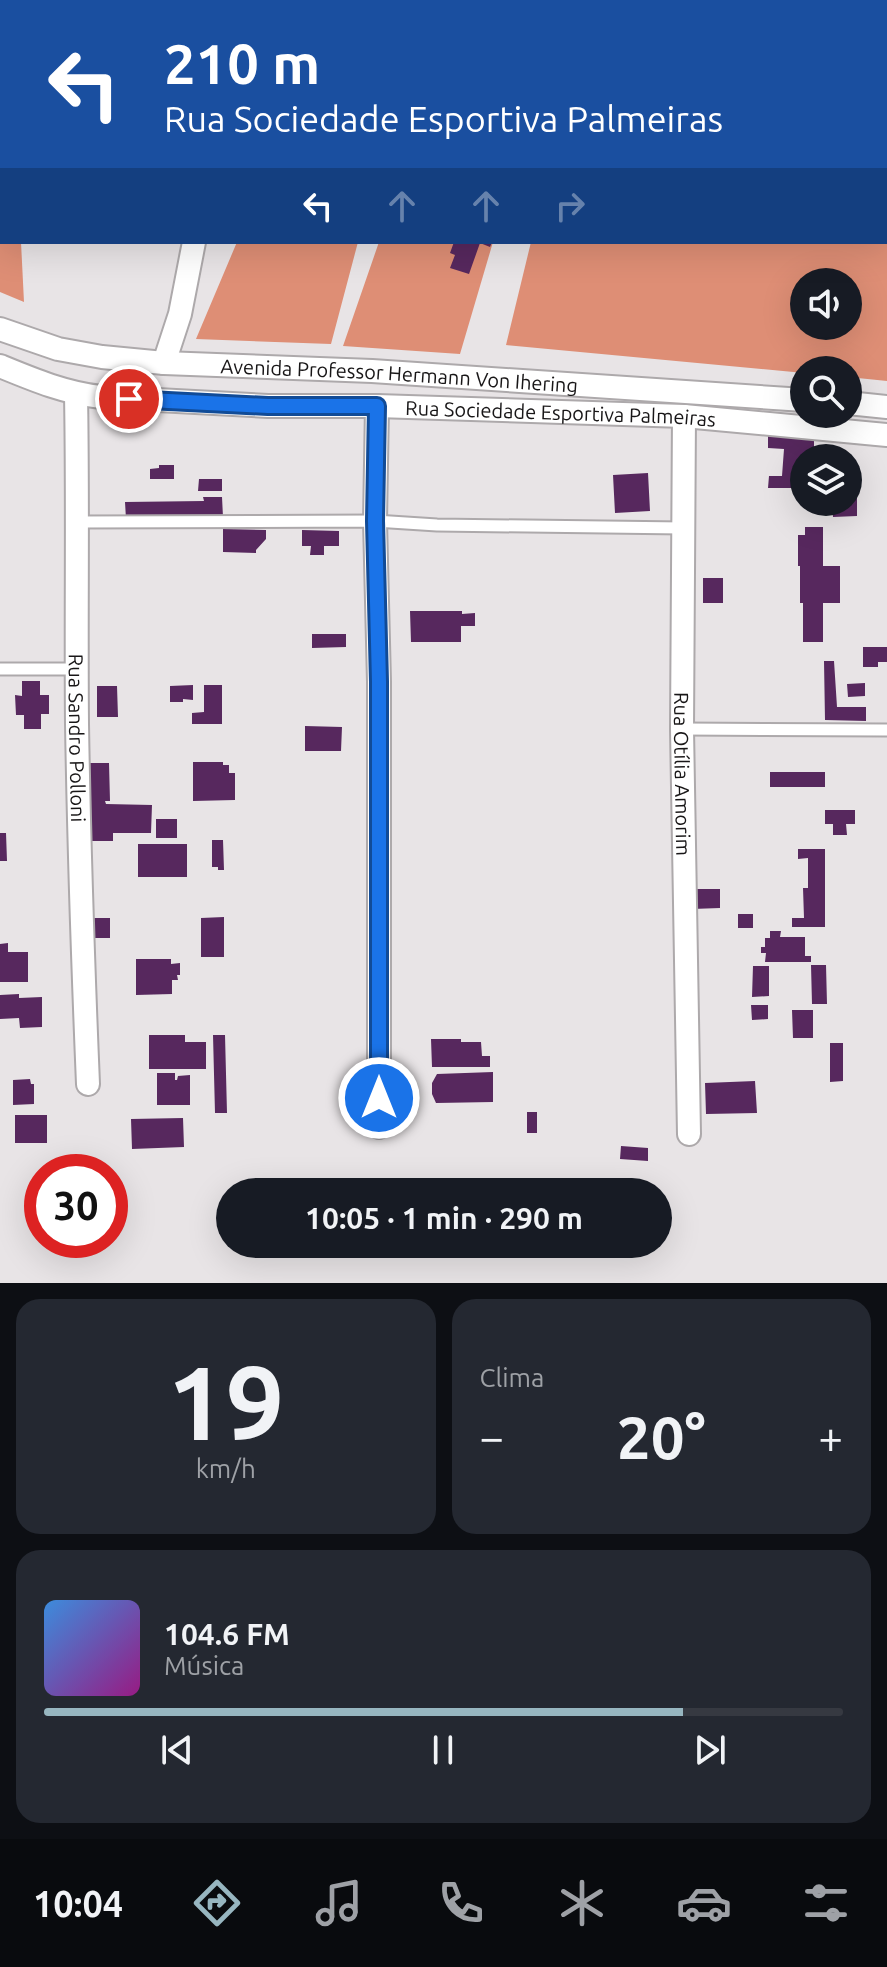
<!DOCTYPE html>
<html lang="pt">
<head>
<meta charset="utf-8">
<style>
	:root { --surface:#171b24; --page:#242831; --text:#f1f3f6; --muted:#9ea1a6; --line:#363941; --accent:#97b6c0 }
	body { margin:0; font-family:Ubuntu,sans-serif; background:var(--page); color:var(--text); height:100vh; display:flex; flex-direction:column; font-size:30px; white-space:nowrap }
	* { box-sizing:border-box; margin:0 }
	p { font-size:26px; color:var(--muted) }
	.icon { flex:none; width:44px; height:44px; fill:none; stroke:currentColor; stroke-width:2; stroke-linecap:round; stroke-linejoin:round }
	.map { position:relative; height:1283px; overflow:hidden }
	.details { display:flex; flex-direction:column; gap:16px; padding:16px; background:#0d0f14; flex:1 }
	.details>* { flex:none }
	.hud { position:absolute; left:0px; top:0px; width:888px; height:244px; box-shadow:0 8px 32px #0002; background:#1a4fa0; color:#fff; overflow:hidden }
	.controls { position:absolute; left:790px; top:268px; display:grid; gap:16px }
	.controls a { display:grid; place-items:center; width:72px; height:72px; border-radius:50%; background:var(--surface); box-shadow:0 8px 32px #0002; font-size:40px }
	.speed { position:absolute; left:24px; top:1154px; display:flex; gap:16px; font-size:40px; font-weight:700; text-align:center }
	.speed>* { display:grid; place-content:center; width:104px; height:104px; border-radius:50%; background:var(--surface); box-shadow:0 8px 32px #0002; line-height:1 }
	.speed .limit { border:12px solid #d22; background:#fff; color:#111 }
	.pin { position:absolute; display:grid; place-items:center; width:68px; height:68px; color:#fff; margin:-34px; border:4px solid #fff; border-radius:50%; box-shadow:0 2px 8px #0007 }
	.me { position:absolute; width:88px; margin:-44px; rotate:0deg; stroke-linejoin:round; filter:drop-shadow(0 0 6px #0008) }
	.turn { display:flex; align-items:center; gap:28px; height:168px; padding:0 32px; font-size:36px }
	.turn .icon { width:104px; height:104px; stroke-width:2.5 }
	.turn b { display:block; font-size:56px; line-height:68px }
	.lanes { display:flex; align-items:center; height:76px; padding:0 32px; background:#0003; justify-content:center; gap:40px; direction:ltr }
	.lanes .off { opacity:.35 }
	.big { font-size:60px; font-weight:700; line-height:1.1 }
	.details .card { flex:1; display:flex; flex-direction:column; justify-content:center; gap:12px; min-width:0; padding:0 28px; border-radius:24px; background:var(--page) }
	.details .dial { align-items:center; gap:0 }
	.dial b { font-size:104px; line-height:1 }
	.song { display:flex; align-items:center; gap:24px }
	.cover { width:96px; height:96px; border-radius:12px; background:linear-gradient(135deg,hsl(210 70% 55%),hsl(310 70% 35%)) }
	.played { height:8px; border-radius:4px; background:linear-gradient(90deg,var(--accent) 80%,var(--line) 80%) }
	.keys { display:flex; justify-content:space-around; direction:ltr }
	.heat { display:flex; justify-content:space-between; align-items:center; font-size:44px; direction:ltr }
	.details .tiles { flex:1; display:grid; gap:16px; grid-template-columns:1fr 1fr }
	.card:last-child { grid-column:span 2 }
	.trip { position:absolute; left:216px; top:1178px; width:456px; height:80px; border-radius:40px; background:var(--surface); box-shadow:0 8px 32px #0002; font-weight:700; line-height:80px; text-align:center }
	.tab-bar { display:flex; height:128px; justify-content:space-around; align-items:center; background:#090b0e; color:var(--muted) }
	.tab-bar .icon { width:56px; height:56px }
	.tab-bar .active { color:var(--accent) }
	.tab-bar b { font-size:36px; color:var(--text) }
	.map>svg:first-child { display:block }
	.forest { fill:#de8e75; fill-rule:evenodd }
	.building { fill:#57285e }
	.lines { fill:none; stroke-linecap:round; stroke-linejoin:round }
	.service-casing { stroke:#ada9ab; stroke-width:15 }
	.minor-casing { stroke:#ada9ab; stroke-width:26 }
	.service { stroke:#fff; stroke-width:11 }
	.minor { stroke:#fff; stroke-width:22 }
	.route-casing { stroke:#114b97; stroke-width:20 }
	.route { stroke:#1a73e8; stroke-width:14 }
	.labels { text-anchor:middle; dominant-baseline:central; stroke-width:8; stroke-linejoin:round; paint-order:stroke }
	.street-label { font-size:20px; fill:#181617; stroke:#f5f1f3 }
</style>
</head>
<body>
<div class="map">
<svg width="887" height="1283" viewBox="0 0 887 1283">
	<rect width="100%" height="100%" fill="#e8e4e6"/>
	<!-- forest -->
	<path class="forest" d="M420,0H887V381L848,377V370H804V373L506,345L531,242H886V2H414ZM804,282H848V326H804Z
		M2,18V242H21L24,302L0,292V19Z
		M237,242H358L331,344L196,339Z
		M379,242H493L460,354L343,346Z"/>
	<!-- building -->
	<path class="building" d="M454,242H492L490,247L480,243L469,274L450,268L455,255L450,253Z
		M768,435L814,437V458H804V488H768L769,476H782L784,449L768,448Z
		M159,465H174V479H150V469L159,468Z
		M648,473L650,511L615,513L613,475Z
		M199,479H222V491H198Z
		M848,496H857V516L833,517L832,502H848Z
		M203,497H222L223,517L126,519L125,502L204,501Z
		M805,527H823V566H840V603H823V642H803V603H800V566H798V535H805Z
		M223,529L266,530V539L256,550V553L223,552Z
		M302,530L339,531V546H324V555H310L311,546H302Z
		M703,578H723V603H703Z
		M410,611H462V614L475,613V626H461V642H411Z
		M312,634H346V647L312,648Z
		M863,647H887V662H878V667H863Z
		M824,661H834L837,707H866V721L825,720Z
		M22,681H40V695H49V714H41V729H24V715H16L15,695L22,696Z
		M865,683V696L848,697L847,684Z
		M193,685V700L183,699V702H170V686Z
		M204,685H222V724H192V713L204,712Z
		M97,686H117L118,717H97Z
		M305,726L342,727L341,751H305Z
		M193,762H223V765H229V773H235V800L193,801Z
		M89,763H109L110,801H105L106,804L152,805L151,833H113V841H89Z
		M770,772H825V787H770Z
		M825,810H855V824H846L847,835H833V824H825Z
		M156,819H177V838H156Z
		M0,833H6L7,861H0Z
		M212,840H223L224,870H218V867H212Z
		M138,844H187V877H138Z
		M798,849H825V927H792V918H804L803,888H808V858L798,859Z
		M691,889H720V908L692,909Z
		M738,914H753V928H738Z
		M224,917V957H201V918Z
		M89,918H110V938H89Z
		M770,931H781L780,937H805V956H811V962H765L766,953H761V947H765V938H770Z
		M8,943V952H28V982H0V944Z
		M136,959H171V964L180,963V975H177L178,980H172V994L136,995Z
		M811,965H826L827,1004H812Z
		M753,966H769V996L752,997Z
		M19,994V998L42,997V1027L20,1028L19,1018L0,1019V995Z
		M751,1005H768V1019L752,1020Z
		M792,1010H813V1038H793Z
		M149,1035H185V1042H206V1069H149Z
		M213,1035H225L227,1113H215Z
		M431,1039H461V1042H481L482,1056H490V1067H432Z
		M830,1043H843V1081L830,1082Z
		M493,1072V1102L436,1103L432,1094V1083L437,1074Z
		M157,1073H175V1080H177L178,1076L190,1075V1105H157Z
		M30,1079L31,1084H34V1104L13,1105V1080Z
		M755,1081L757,1113L706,1114L705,1083Z
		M527,1112H537V1133H527Z
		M15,1115H47V1143H15Z
		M183,1118L184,1147L132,1149L131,1119Z
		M621,1146L648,1148V1161L620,1159Z"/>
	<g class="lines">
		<!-- service casing -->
		<g class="service-casing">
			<path id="service" d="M79,522L375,521L437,525L683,528
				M0,669H77
				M682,729L887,730"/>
		</g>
		<!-- minor casing -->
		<g class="minor-casing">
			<g id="minor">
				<path d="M265,2L266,0"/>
				<path id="s1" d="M0,329L58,349L102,357L164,363L372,371L804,400"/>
				<path d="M164,363L180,314L194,242"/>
				<path id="s2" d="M0,366C34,380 65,393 101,397L268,406H377L684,416L887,435"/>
				<path id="s3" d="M76,394C78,504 76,614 77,724C79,844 83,964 88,1084"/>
				<path d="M848,403L887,407"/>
				<path d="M377,406L375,521L379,682V1127"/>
				<path id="s4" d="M684,416L682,729L689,1134"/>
			</g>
		</g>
		<!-- service -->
		<use href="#service" class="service"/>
		<!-- minor -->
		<use href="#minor" class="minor"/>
	</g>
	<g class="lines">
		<!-- route casing -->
		<g class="route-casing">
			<path id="route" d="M129,399L268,406H377L375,521L379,682V1098"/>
		</g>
		<!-- route -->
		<use href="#route" class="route"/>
	</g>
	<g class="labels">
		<!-- street labels -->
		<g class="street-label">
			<text stroke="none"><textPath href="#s1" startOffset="404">Avenida Professor Hermann Von Ihering</textPath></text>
			<text stroke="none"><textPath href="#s2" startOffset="566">Rua Sociedade Esportiva Palmeiras</textPath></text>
			<text stroke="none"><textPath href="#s3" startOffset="344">Rua Sandro Polloni</textPath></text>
			<text stroke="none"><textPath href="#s4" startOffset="358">Rua Otília Amorim</textPath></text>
		</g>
	</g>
</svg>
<div class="controls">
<a><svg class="icon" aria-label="sound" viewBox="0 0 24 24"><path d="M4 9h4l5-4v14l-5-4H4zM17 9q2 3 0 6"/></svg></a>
<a><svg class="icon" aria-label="search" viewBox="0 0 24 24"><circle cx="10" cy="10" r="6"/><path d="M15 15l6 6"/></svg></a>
<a><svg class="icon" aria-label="layers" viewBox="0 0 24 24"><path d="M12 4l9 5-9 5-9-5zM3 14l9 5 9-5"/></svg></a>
</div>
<div class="speed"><div class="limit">30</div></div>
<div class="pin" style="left:129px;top:399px;background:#d93025"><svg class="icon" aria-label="arrive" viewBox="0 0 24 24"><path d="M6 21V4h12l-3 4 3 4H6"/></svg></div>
<svg class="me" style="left:379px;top:1098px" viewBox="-20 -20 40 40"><circle r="17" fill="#1a73e8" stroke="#fff" stroke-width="3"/><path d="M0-11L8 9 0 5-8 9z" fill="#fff"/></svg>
<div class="trip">10:05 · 1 min · 290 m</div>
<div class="hud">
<div class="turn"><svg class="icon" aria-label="left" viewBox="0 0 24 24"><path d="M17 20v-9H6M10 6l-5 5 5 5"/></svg><div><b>210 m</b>Rua Sociedade Esportiva Palmeiras</div></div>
<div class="lanes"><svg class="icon" aria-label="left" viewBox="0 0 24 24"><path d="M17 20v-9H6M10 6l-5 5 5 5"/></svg><svg class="icon off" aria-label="ahead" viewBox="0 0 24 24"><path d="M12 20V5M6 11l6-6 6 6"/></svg><svg class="icon off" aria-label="ahead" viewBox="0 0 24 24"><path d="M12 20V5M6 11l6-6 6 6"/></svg><svg class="icon off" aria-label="right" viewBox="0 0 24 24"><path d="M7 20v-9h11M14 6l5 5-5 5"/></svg></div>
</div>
</div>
<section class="details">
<div class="tiles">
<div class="card dial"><b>19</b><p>km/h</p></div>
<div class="card"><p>Clima</p>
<div class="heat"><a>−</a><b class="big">20°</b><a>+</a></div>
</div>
<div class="card">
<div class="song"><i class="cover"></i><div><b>104.6 FM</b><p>Música</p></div></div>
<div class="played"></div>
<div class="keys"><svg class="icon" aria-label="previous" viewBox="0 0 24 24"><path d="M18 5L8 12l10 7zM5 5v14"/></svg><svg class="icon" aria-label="pause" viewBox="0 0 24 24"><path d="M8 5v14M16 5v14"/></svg><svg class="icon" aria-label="next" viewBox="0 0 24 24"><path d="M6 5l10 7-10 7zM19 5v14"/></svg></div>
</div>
</div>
</section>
<nav class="tab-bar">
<b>10:04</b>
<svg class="icon active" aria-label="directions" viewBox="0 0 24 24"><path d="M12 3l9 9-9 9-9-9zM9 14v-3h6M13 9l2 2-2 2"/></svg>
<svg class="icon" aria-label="music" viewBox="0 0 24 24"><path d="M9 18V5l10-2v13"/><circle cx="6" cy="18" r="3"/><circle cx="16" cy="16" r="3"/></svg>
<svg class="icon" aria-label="phone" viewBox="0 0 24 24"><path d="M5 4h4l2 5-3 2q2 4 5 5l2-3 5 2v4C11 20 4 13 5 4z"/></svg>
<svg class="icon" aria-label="climate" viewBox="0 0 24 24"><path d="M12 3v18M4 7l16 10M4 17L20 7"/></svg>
<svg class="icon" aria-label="car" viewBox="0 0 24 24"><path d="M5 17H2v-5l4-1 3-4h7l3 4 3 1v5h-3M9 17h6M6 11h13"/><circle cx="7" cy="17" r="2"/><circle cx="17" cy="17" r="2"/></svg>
<svg class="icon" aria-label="filters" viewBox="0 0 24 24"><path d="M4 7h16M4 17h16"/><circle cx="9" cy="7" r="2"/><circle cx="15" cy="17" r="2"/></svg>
</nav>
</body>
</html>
